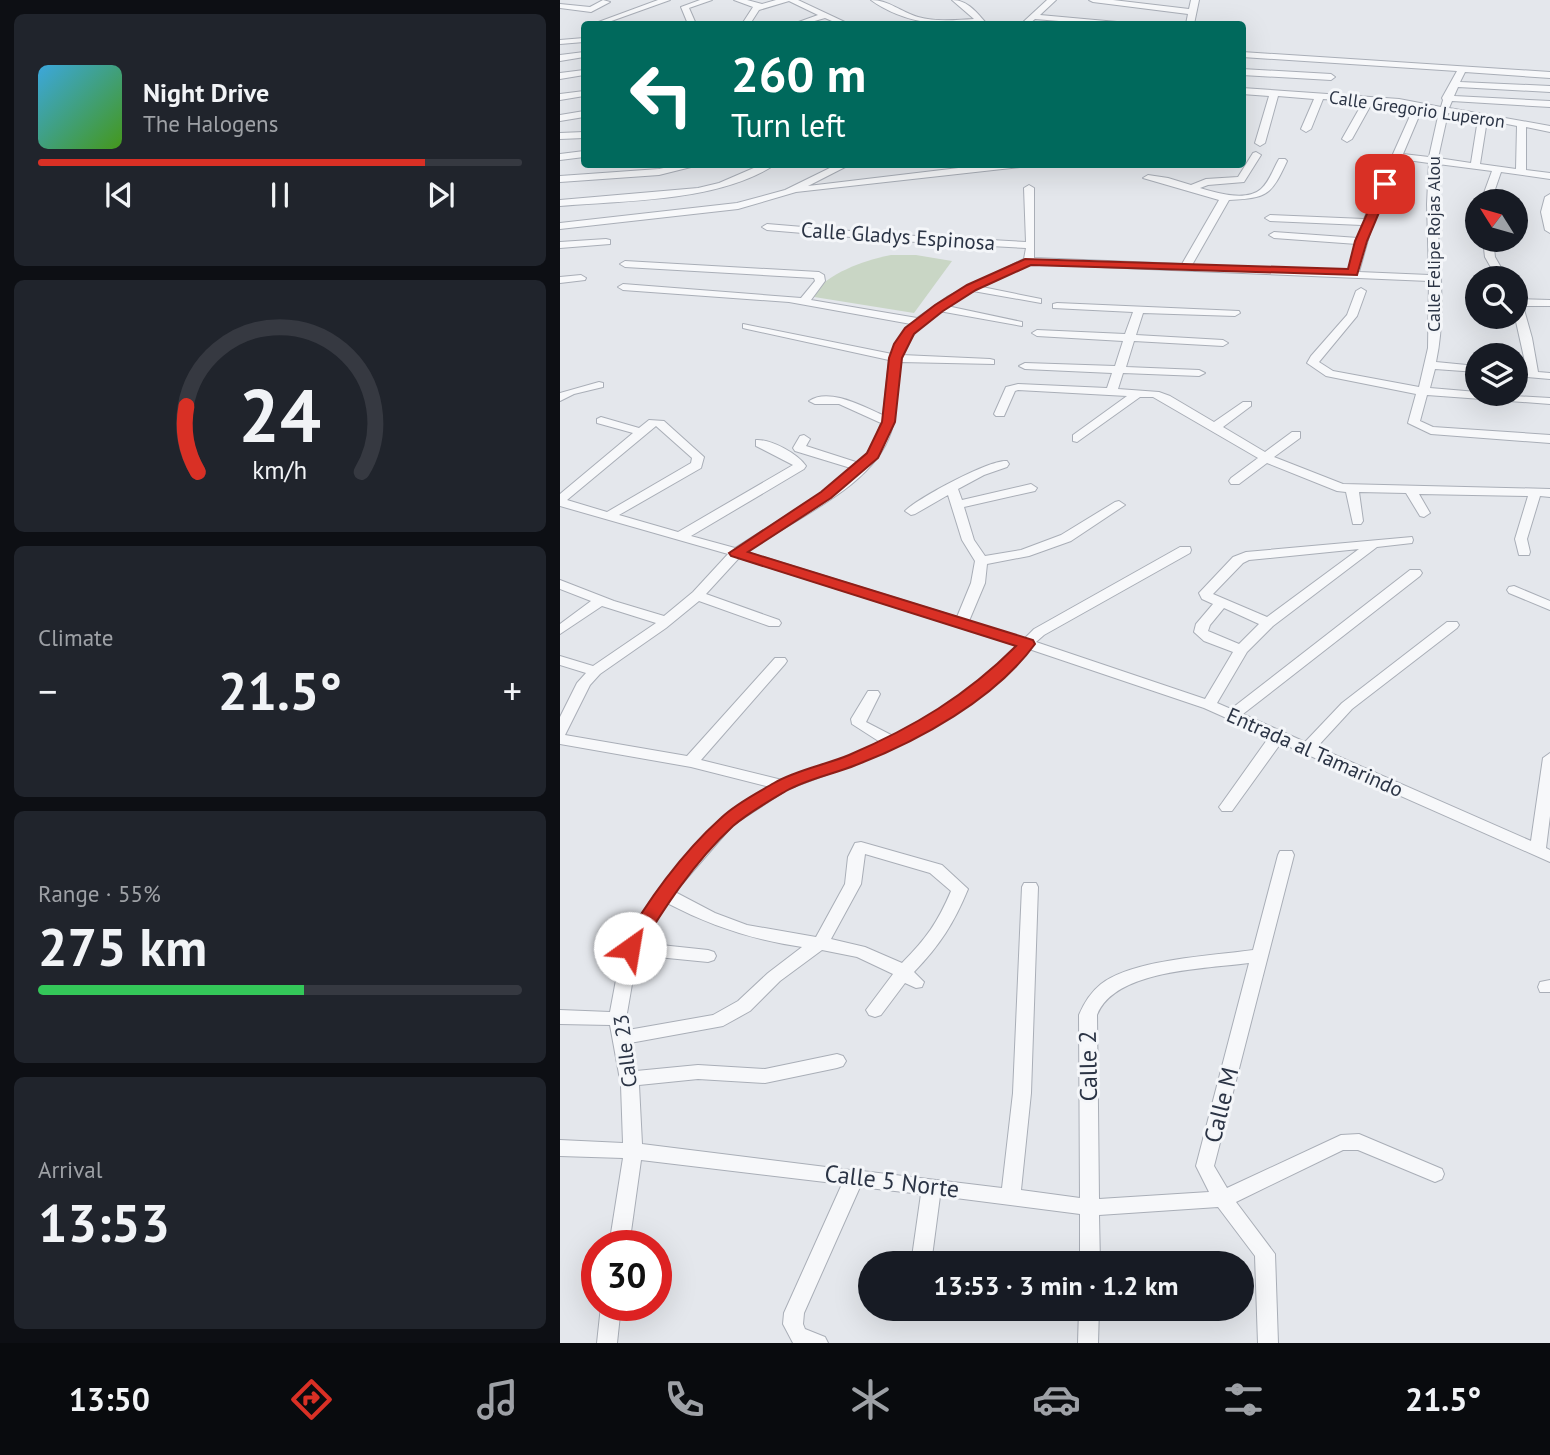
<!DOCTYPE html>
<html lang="en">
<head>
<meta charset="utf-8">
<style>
	:root { --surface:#171b24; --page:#20242c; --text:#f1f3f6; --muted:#9ea1a6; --line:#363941; --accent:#d93025 }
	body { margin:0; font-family:"PT Sans",sans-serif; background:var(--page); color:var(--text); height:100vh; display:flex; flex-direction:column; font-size:26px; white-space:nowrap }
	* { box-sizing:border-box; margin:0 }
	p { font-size:23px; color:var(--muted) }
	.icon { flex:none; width:38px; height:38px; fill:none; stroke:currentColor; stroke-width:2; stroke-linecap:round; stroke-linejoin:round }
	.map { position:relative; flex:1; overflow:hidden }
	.drawer { display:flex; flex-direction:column; gap:14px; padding:14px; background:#0d0f14; width:560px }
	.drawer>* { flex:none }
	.top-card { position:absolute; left:21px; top:21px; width:665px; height:147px; border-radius:7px; box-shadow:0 7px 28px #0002; background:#00695c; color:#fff; overflow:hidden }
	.needle { width:46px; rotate:307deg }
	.buttons { position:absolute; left:905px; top:189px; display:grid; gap:14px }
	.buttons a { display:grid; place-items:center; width:63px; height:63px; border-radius:50%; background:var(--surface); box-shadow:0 7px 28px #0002; font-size:35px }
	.speed { position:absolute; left:21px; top:1230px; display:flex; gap:14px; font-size:35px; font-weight:700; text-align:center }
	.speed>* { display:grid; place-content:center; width:91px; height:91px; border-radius:50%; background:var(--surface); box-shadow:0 7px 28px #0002; line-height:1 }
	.speed .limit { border:10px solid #d22; background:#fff; color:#111 }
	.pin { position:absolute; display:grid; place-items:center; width:60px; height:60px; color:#fff; margin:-30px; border-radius:14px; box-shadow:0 4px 10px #0006 }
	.me { position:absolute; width:77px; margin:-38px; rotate:32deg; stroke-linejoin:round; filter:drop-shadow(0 0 5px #0008) }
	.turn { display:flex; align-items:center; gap:24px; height:147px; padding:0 35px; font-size:32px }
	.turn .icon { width:91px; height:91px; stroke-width:2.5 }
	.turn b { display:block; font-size:49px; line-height:60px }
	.big { font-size:52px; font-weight:800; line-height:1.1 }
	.drawer .widget { flex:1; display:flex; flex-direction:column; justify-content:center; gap:10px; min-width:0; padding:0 24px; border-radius:10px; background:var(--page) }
	.drawer .dial { align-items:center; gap:0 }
	.dial svg { height:182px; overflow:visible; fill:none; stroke:var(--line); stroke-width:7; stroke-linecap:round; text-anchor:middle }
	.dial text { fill:var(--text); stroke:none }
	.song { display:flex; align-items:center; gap:21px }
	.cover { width:84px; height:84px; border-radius:10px; background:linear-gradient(135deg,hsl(200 70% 55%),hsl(100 70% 35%)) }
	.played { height:7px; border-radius:4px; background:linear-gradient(90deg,var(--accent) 80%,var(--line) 80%) }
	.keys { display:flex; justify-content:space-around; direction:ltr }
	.heat { display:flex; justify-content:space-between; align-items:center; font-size:38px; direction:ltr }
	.charge { height:10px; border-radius:5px; background:linear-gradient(90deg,#34c759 55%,var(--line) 0) }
	.trip { position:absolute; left:298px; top:1251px; width:396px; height:70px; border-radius:35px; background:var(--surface); box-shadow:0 7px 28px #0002; font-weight:800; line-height:70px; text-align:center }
	.dock { display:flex; height:112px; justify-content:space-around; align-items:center; background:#090b0e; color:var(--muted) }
	.dock .icon { width:49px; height:49px }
	.dock .selected { color:var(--accent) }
	.dock b { font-size:32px; color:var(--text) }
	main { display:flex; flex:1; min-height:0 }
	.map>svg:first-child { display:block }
	.green { fill:#c9d6c5 }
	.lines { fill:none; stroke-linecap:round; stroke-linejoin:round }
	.minor-casing { stroke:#a9aeb7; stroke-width:2 }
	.minor { fill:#f7f8fa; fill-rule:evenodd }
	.route { fill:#d93025; stroke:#8d1f18; stroke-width:2 }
	.labels { text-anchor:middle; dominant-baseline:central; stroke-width:6; stroke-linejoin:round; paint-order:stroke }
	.far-street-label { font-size:18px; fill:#2b3445; stroke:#f4f6f9 }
	.street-label { font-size:21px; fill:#2b3445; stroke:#f4f6f9 }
	.near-street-label { font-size:24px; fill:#2b3445; stroke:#f4f6f9 }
</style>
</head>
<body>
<main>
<section class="drawer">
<div class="widget">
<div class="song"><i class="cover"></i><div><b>Night Drive</b><p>The Halogens</p></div></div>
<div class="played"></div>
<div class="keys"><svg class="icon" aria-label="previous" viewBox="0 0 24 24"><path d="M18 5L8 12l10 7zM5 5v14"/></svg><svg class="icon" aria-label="pause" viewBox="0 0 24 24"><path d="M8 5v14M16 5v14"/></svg><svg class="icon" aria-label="next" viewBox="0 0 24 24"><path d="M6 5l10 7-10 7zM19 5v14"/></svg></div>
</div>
<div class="widget dial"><svg viewBox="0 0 100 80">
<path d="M14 69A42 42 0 1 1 86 69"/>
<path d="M14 69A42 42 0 0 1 9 40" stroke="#d93025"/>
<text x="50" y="56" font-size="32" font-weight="700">24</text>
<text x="50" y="72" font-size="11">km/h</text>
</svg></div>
<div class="widget"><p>Climate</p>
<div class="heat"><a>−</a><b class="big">21.5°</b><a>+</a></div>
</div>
<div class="widget"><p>Range · 55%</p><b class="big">275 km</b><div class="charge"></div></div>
<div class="widget"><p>Arrival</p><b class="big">13:53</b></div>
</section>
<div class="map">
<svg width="990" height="1343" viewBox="0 0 990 1343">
	<rect width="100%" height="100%" fill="#e4e7ec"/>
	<!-- green -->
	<path class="green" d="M331,255H356L392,261L354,313L248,296C273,272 298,262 331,255Z"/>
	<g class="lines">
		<!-- minor casing -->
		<g class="minor-casing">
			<path id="minor" d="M43,0L50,2L31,12L0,8V4L30,7Z
				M98,0H110L43,24H33Z
				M140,0H152L129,8L136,24H128L121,7Z
				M174,0H187L202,4L216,0H238L289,24H279L265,18L244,24H233L258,15L229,1L199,10L190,24H182L193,7Z
				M311,0C329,0 341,12 358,17C375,22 396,20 414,19L392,0C408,0 417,13 427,24C389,28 344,24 311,0Z
				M487,0H496L480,15L557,22L561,24H535L475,19L469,24H461Z
				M529,0H553L629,9L631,0H639L634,24H626L628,14L533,2Z
				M24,38V42L0,44V40Z
				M24,52V57L0,61V55Z
				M682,52L990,72V78L905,72L900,82L990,86V92L898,87L894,96L990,101V107L892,101L889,108L990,126V132L966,127V170L990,173V179L941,172L931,201H921L932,171L878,164C872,229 890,297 876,362L917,366V372L875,369L870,388L917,392V394L990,398V404L867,395L860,421L873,427L990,435V443L871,434L848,423L856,394L766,376L747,363L751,356L787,315L796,291L801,288L806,291L797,316L759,362L773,371L859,387L868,348L869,281L470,264L422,287L481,299V303L413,291L387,306L462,322V326L379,311C363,322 350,336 342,355L430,359L434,360V364L340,362C337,385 338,409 331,432C313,488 232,519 187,552L397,617L411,583L415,561L402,540L388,495L355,514L351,515L345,511C358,498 430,459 447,461L449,464L447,467L424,475L398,489L402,500L471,484L477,488L475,491L404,507L414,540L425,556L461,550L501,535L555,502L559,501L565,505L511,541L469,556L427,564L425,583L409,621L464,639L474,629L620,547H630L631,550L630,553L484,635L476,642L645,699L673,652L644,641L634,632L636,624L653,604L642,599L639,593L673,557L686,552L852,537L853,540L852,543L817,547L713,626L687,652L657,703L671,709L850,570H860L862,573L860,576L683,714L745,742L782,703L887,622H897L899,625L897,628L792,709L757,747L971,841L983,758L990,753V816L986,848L990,850V862L721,743L672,811H662L659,807L662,803L709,737L644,708L469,649L441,678L398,712L357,736L298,763L228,789L173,825L115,892L155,913L187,925L256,937L285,884L288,857L295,843L301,842L382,865L408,889C394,923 380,945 354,972L364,982L362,987L356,988L345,983L321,1015L315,1017L309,1015L306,1010L333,974L297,957L262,950L220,981L190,1011L163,1026L70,1043L76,1071L138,1065L205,1069L277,1054L283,1056L286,1061L283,1066L277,1068L205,1083L138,1079L79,1085L82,1144L290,1170L295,1168L302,1171L442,1188L453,1093L462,887L464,883H476L478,887L471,1093L461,1190L520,1198L519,1015C524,1003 531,992 541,984C574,959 651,956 693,950L718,855L720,851H732L734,855L654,1166L667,1188L781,1135L799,1134L882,1169L884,1174L882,1179L875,1182L798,1150H783L676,1202L715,1254L718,1343H698L695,1256L658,1207L539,1215L540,1264H520V1214L380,1196L371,1264H351L361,1194L300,1187L244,1313L243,1324L245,1329L265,1337L268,1343H233L223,1324L224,1313L282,1184L81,1160L69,1246H49L63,1158L0,1156V1140L63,1143L61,1085L50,1025L0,1024V1010L50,1012L62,948L98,890L163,817L210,787L131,767L0,744V717L17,683L26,673L0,665V656L33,666L96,623L42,606L0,634V624L31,601L0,589V580L54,601L104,616L133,592L168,554L0,506V494L73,433L37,423V419L41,417L79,428L89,420L104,421L144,457L141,468L59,515L118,532L233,465L196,446V440C211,439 238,454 246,466L244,469L131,536L175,548L261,494L294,469L235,451L233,448L240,436L244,435L250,439L246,446L299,463L313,445L321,423L279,404H255L249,401C269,387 304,407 323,415L329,360L187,329L183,328V324L332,354L336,342L351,324L229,302L63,290L58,287L63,284L241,298L255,281L254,278L65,267L60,264L65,261L259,272L264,275L265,281L251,300L357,318L387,297L464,259L466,248L339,241L207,230L202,227L207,224L339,235L466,242L464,188L469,185L474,188V258L622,264L659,200L583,178L588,175L608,178L631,185L646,179L678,177L693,153L696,152L701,155L684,182L648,185L640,188C657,193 686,202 701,189C710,181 713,169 719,159H725L727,161C711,196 707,198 669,200L632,265L788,271L797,244L714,238L709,235L714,232L798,238L802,225L710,221L705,218L710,215L804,219L854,107L812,103L792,139L787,142L782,139L803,102L763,99L751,129L746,132L741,129L754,99L718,96L705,143L700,146L695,143L709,96L682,94V88L839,99L881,107L883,100L882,98L897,71L682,57ZM862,109L879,112L869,157L843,154ZM888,113L918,119L911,163L878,158ZM927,120L957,126L956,169L920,164ZM840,159L869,163L867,204L869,275L799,272L813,222ZM96,426L132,458L131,463L47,512L7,500ZM799,549L707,617L653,594L683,563L689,560ZM179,558L458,646C420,682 380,714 333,736L306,722L320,694L318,691H308L291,719L292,724L320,742L288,757L222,780L141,760L225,664L227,661L225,658H215L127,756L5,735L30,685L40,674L106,628L139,601L209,626H219L221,623L219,620L146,594ZM664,608L699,624L679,644L648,631L650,625ZM305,854L370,873L391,891C378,922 366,939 342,963L305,947L271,939L301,884ZM107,903C151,926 193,940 242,947L208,973L178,1001L153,1015L68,1030L66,1019L77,955L148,962L154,960L156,956L154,952L148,950L82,943ZM689,963L636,1166L649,1192L539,1199L537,1015C555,969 647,969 689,963Z
				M682,69L771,74L775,77L771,80L682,75Z
				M24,70V75L0,79V73Z
				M24,91V96L0,100V94Z
				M24,111V117L0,121V115Z
				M24,132V138L0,139V133Z
				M24,151V157L0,160V154Z
				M122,164H143L99,175L0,182V176L99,169Z
				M203,164H216C159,202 67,200 0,206V200L138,188L159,183Z
				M278,164H291L248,186L432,164H464L460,167L236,192L178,209L0,229V223L177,203L225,190Z
				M990,194V233L985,230L981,212L985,197Z
				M46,239L50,240V244L0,248V242Z
				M923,240H933L935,257L947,278H937L925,257Z
				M21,275L26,278L25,280L0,283V277Z
				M956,299L990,300V306H963L972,338L978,372L990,373V379L956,376V370L967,371L955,317Z
				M497,303L679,311L680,313L675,316L583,313L576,335L663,340L668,343L663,346L574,341L566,367L639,370L645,373L639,376L563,373L558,389L599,392L610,396L654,422L683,402H691V406L663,427L705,452L732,432H740V438L714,457L783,484L990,489V497L980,496L967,539L970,552L969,555H959L955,539L968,496L859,494L870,513L864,517L860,516L846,493L799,492L803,521L801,524H793L786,492L777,491L707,463L679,484H671L669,481L671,478L698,458L593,397H580L517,442L513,441V435L567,396L458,390L455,391L444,416H436L434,414L446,387L458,384L547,388L552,373L465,369L459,366L465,363L555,366L563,341L477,336L472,333L477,330L565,334L573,312L493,308V304Z
				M39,382L43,383V387L14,394L0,401V393Z
				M954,586L990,601V610L949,593L947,590L949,587Z
				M990,980V992H980L978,987L980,982Z
				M41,1306H61L57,1343H37Z
				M519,1309H539L538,1343H518Z"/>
		</g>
		<!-- minor -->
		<use href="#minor" class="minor"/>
	</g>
	<!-- route -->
	<path class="route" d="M825,180L831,184L807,241L797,275L471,265L416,290L383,311L354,334L342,358L335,422L318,458L271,498L188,552L473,640L475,644C435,699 359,741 296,765C274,774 247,779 226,791C209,801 188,813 173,826C134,862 104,908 77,953H64L61,948C86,902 122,853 161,818C175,804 197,793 214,783C236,770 265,765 289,755C354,727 406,696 456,646L171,556L169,553L261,492L307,453L322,422L329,358L334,344L345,328L375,305L407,285L465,259L788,269L795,241L820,184Z"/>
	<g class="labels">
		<!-- far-street labels -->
		<g class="far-street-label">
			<text transform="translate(857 109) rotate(8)">Calle Gregorio Luperon</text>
			<text transform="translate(873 244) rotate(-90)">Calle Felipe Rojas Alou</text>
		</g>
		<!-- street labels -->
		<g class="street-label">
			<text transform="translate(338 236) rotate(4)">Calle Gladys Espinosa</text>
			<text transform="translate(755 752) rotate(24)">Entrada al Tamarindo</text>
			<text transform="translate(65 1051) rotate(-97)">Calle 23</text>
		</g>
		<!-- near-street labels -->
		<g class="near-street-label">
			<text transform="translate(528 1066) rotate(-91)">Calle 2</text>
			<text transform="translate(661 1105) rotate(-76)">Calle M</text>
			<text transform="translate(332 1181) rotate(7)">Calle 5 Norte</text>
		</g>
	</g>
</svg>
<div class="buttons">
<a><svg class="needle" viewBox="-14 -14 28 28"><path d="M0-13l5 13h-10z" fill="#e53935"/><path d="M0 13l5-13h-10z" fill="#9ea1a6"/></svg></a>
<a><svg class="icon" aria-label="search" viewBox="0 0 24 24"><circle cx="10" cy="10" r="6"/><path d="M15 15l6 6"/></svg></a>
<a><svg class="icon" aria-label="layers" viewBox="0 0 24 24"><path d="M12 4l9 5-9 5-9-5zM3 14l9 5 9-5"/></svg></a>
</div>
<div class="speed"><div class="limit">30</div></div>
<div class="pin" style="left:825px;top:184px;background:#d93025"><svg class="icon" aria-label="arrive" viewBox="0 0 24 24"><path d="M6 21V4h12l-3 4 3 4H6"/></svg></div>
<svg class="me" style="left:70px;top:948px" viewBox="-20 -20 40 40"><circle r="19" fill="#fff"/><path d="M0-13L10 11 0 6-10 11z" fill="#d93025"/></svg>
<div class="trip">13:53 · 3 min · 1.2 km</div>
<div class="top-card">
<div class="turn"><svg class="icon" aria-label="left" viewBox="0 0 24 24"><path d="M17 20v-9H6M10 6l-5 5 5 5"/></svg><div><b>260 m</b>Turn left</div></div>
</div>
</div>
</main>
<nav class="dock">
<b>13:50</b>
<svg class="icon selected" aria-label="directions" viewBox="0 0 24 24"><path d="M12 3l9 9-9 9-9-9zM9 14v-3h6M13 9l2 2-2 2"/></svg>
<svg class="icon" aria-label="music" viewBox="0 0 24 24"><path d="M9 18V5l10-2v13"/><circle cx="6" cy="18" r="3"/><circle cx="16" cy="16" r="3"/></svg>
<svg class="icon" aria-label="phone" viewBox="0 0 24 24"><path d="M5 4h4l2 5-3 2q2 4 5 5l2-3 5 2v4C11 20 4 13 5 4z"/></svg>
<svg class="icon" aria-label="climate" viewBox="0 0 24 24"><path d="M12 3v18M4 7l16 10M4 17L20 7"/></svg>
<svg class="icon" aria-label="car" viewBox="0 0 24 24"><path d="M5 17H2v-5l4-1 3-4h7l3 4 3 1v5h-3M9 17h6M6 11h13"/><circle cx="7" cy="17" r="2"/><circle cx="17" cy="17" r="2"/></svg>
<svg class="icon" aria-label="filters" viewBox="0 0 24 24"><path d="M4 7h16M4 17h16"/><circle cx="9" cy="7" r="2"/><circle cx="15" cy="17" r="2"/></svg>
<b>21.5°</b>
</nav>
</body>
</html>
